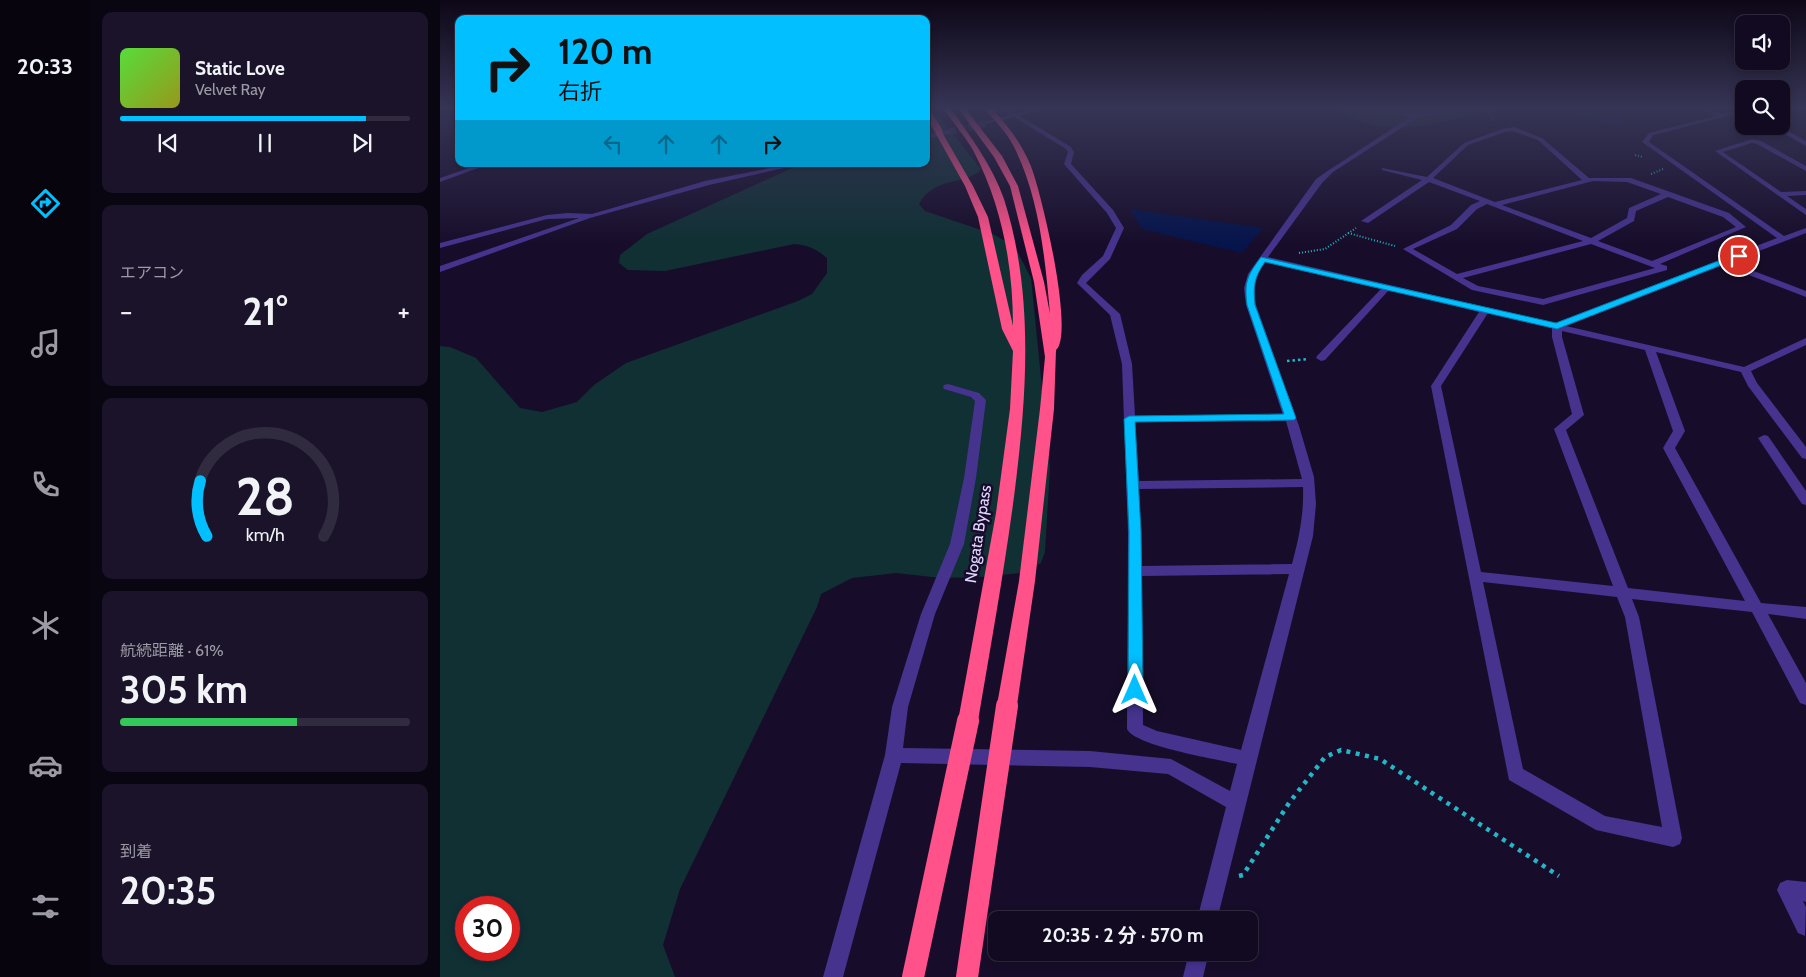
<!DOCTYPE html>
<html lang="ja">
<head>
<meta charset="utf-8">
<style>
	:root { --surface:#110a20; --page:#1a1329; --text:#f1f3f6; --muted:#9c9aa5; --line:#302b3e; --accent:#02bfff }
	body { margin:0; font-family:Cabin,"Noto Sans JP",sans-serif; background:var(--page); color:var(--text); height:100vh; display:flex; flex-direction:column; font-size:19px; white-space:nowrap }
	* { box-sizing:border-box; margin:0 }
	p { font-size:16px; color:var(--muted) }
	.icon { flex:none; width:28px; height:28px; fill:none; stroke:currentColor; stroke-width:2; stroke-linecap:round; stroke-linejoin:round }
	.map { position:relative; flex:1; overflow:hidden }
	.details { display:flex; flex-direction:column; gap:12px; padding:12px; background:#090612; width:350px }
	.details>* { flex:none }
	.guide { position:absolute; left:15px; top:15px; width:475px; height:152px; border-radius:10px; box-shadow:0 2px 8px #0003,0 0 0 1px var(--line); background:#02bfff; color:#111; overflow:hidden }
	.tools { position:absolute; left:1295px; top:15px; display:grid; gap:10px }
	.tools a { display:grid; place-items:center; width:55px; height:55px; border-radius:10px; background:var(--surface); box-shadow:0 2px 8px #0003,0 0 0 1px var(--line); font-size:25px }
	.speed { position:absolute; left:15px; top:896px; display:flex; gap:10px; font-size:25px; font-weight:700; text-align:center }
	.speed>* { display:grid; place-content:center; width:65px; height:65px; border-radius:50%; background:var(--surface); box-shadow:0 2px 8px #0003,0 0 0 1px var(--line); line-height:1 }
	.speed .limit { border:8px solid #d22; background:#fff; color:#111 }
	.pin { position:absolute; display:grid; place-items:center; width:42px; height:42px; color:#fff; margin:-21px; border:2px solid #fff; border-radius:50%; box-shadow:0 1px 5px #0007 }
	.me { position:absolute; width:55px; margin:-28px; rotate:0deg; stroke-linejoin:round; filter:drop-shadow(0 0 4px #0008) }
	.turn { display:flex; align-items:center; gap:18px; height:105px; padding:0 20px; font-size:22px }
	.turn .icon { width:65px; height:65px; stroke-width:2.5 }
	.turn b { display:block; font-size:35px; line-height:42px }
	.lanes { display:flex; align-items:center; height:48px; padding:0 20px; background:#0003; justify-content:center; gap:25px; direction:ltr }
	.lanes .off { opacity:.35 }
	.big { font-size:38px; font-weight:700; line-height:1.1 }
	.details .tile { flex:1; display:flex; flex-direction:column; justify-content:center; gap:8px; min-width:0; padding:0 18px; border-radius:10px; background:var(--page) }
	.details .dial { align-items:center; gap:0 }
	.dial svg { height:130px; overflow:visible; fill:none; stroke:var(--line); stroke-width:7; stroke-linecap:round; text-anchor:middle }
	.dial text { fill:var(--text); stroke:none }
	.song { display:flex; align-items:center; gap:15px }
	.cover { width:60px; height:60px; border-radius:8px; background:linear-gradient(135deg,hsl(110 70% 55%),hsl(60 70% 35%)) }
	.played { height:5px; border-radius:2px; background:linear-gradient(90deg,var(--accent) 85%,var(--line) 85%) }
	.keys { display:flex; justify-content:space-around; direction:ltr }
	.heat { display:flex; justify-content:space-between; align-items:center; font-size:28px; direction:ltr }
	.charge { height:8px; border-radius:4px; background:linear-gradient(90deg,#34c759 61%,var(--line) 0) }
	.trip { position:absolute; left:548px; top:911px; width:270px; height:50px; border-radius:10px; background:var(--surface); box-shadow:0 2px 8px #0003,0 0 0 1px var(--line); font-weight:700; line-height:50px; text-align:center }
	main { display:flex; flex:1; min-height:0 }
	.dock { display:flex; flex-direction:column; width:90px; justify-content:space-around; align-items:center; background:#07040d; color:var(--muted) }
	.dock .icon { width:35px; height:35px }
	.dock .current { color:var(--accent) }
	.dock b { font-size:22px; color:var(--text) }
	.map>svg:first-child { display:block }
	.green { fill:#103034; fill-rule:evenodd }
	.water { fill:#05144b }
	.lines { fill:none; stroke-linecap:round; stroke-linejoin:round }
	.minor-tunnel { stroke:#352b4a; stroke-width:7; stroke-dasharray:7 3; stroke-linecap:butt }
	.path-far2 { stroke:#22b7c7; stroke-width:2; stroke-dasharray:1 2; stroke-linecap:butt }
	.path-far1 { stroke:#22b7c7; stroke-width:2.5; stroke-dasharray:2.5 3; stroke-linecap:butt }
	.path { stroke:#22b7c7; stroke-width:4.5; stroke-dasharray:4 5.5; stroke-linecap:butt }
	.minor { fill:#45338e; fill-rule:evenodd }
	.highway { fill:#ff518a; fill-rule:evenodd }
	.highway-bridge-far1 { stroke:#ff518a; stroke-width:18 }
	.highway-bridge { stroke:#ff518a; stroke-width:22 }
	.route { fill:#02bfff; stroke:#017ca6 }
	.labels { text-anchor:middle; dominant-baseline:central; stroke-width:5; stroke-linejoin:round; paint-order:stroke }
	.street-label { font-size:16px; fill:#e1d6ff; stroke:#170d2a }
</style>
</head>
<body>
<main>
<nav class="dock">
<b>20:33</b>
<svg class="icon current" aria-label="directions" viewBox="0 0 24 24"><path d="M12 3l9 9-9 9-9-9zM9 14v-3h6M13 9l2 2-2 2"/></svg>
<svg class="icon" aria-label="music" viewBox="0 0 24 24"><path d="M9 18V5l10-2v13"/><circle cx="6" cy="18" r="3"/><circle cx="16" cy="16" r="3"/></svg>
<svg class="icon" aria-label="phone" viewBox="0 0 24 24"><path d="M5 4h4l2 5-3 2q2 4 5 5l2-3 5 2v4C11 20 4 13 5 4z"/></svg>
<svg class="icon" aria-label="climate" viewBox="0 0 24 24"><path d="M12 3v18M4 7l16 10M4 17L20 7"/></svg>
<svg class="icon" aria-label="car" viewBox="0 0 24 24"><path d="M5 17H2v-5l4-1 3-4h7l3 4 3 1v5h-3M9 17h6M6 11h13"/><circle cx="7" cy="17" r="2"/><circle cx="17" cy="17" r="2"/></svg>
<svg class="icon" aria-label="filters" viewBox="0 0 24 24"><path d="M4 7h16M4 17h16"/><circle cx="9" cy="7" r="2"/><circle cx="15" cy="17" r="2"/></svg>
</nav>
<section class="details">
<div class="tile">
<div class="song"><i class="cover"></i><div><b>Static Love</b><p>Velvet Ray</p></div></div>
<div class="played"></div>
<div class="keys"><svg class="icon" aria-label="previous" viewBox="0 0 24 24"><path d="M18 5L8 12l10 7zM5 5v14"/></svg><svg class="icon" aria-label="pause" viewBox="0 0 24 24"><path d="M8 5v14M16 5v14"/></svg><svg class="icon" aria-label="next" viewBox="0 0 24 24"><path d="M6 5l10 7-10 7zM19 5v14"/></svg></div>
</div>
<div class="tile"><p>エアコン</p>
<div class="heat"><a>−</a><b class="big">21°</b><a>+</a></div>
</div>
<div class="tile dial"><svg viewBox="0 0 100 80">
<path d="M14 69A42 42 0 1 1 86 69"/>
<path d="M14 69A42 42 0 0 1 10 35" stroke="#02bfff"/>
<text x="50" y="56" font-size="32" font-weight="700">28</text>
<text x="50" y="72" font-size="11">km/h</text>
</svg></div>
<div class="tile"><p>航続距離 · 61%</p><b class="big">305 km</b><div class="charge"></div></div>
<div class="tile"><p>到着</p><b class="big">20:35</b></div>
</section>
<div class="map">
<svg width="1366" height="977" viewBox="0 0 1366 977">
	<rect width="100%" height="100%" fill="#170d2a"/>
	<!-- green -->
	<path class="green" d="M898,108H1056C1008,121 940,144 898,108Z
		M486,110L497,114L541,169C526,186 495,175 479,204L485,211L553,234L565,241L576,249L591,278L610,468L605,552L601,563L581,573L540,577L501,578L456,573L412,578L381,594L377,607L240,889L223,945L235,977H0V346L10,347L36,358L80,408L102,412L137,402L154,385L186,363L358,301L372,294L387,273V258C376,249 368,245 354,244L225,271L188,270L179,263L180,255L207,234L361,164H486ZM26,908H69V950H26Z"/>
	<!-- water -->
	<path class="water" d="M1118,108H1146L1159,114L1184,119L1185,123L1175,126Z
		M690,209L823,228L802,253L702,229Z"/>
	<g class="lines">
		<!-- minor-tunnel -->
		<path class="minor-tunnel" d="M509,132L547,123"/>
		<!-- path-far2 -->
		<path class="path-far2" d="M1049,111L1053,121
			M1195,155L1203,157
			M1211,174L1223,169
			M908,233L955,246
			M859,253L885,249L916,228"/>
		<!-- path-far1 -->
		<path class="path-far1" d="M847,361L868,359"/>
		<!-- path -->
		<path class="path" d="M799,876L803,875L849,803L885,757L901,750L940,759L1119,876"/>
		<!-- minor -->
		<path class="minor" d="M560,108H568L576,113L594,108H605L580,116L631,147L634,152L631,164L673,210L684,228L670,259L646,283L680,314L692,364L695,416L843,415L806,305L804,288L808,274L876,179L889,170L970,117L939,108H951L975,114L1015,108H1033L977,118L893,172L882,183L828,257L1115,323L1337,238L1202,142L1209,133L1276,116L1255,108H1265L1282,114L1304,108V112L1213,135L1209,142L1344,236L1366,228V233L1290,262L1366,291V297L1283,265L1126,326L1304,367L1366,338V345L1311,371L1317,383L1366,447V459L1362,458L1308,386L1301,372L1216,352L1245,431L1235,448L1321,603L1366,607V619L1328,614L1366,683V705L1360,703L1312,612L1192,599L1199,617L1242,838L1240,844L1233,847L1156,830L1069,780L991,386L1039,312L949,290L885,360L881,361L876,358L877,356L941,289L825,262C814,277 813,287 816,305L859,426L874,477L876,504L873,536L777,920H757L786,807L728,774L650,767L461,763L403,977H383L445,755L452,707L481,614L510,544L524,478L535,401L531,397L504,389L503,387L504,385L508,384L539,393L546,400L536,478L524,544L495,614L468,707L463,748L650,751L731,759L790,791L797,764C776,759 695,746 687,729L688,533L682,364L670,315L637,283L642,275L663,256L676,228L667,213L624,164L628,152L626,149L574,117L545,124V122L570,115ZM1048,313L1112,328V337L1132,414L1114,429L1173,586L1041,572L1001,386ZM1122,331L1205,350L1233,431L1223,448L1305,601L1188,588L1126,430L1144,415L1122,337ZM846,421L862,479L699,481L695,422ZM863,487C864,514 859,538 852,564L702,566L699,489ZM849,574L801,750L717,731L703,725L702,576ZM1043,582L1177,597L1185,617L1222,827L1165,816L1083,769Z
			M1331,126H1339L1366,141V146Z
			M1074,127L1102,138L1149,178H1191L1289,213L1306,227L1220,264L1227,266V270L1103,305L1032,290L963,249L1011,225L1031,205L1040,201L989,182L928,223L921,221L982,180L942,170V168L987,177L1024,143L1062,129ZM1073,131L1098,140L1142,180L1055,202L993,178L1028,145L1065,132ZM1153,181L1187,182L1221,194L1189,208L1187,218L1151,238L1062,205ZM1228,197L1283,217L1296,227L1212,261L1158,241L1194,221L1196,211ZM1047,204L1143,241L1017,274L973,249L1017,229L1037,209ZM1151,244L1215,268L1103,299L1038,286L1023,278Z
			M509,130L512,132L511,133L486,139V135Z
			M1312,139L1321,141L1366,166V171L1317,144L1312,143L1283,152L1341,192L1366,191V195L1347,196L1366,209V215L1275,151Z
			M40,164H49L0,182V178Z
			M350,164H362L269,185L150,218L0,272V266L139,218L107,219L0,248V243L107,215L128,213L152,214L265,181Z
			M1324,435L1328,436L1366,491V505L1362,504L1318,438Z
			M1347,880L1366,882V902L1363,901L1366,907L1365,936L1358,933L1337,890L1340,883Z
			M749,952H769L763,977H743Z"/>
		<!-- highway -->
		<path class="highway" d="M486,108H489L502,129L503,134L533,186L548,217L573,326C573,266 562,206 534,152C526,137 513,123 503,108H510C531,137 552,165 564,199C594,293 587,392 575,489C565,567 551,644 538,721L535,727L528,729L521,727L518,721L556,513L570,409L573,351L562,329L538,217L525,186L486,116Z
			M518,108H525L562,156L578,186L604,282L610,314C605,257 599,195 573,145C565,130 554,120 544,108H551C568,125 581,143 590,164C601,189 635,334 616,350L614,409L595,581L577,705L574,711L567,713L560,711L557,705L579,581L600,409L605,357L594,282L570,186L554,157Z"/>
		<!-- highway-bridge-far1 -->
		<path class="highway-bridge-far1" d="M567,707V705"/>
		<!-- highway-bridge -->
		<path class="highway-bridge" d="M473,977L528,721
			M527,977L567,706"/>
	</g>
	<!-- sky -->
	<linearGradient id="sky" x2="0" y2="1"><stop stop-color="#0d0717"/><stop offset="0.44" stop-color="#363555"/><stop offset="1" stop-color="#363555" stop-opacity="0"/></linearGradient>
	<rect width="1366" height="245" fill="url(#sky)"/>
	<!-- route -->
	<path class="route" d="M1299,253L1302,254V257L1117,329L825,262C814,277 813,287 815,305L856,418L854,420L695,422L701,532L703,690L700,694L695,696L690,694L688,690L689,532L684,419L689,416L844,414L807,305C804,282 807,276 821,257L1116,323Z"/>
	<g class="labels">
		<!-- street labels -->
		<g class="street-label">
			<text transform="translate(538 534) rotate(-81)">Nogata Bypass</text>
		</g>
	</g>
</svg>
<div class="tools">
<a><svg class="icon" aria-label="sound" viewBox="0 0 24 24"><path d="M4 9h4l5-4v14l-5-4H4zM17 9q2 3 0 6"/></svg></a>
<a><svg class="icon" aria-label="search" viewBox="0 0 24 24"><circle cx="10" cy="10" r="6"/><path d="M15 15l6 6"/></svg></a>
</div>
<div class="speed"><div class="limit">30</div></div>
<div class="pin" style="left:1299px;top:256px;background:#d93025"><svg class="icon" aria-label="arrive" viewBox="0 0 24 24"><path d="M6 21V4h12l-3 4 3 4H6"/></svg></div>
<svg class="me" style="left:695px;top:690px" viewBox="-20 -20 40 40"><path d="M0-17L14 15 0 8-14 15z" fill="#02bfff" stroke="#fff" stroke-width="4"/></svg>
<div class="trip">20:35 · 2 分 · 570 m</div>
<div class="guide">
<div class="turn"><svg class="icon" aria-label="right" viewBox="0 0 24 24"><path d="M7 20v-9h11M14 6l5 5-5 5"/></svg><div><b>120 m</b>右折</div></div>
<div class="lanes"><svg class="icon off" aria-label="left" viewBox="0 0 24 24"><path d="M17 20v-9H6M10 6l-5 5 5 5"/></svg><svg class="icon off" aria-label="ahead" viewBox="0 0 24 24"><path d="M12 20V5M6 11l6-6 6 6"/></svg><svg class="icon off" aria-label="ahead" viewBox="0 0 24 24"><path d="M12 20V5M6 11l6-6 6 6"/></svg><svg class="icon" aria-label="right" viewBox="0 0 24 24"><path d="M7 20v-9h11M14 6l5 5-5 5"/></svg></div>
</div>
</div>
</main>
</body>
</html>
